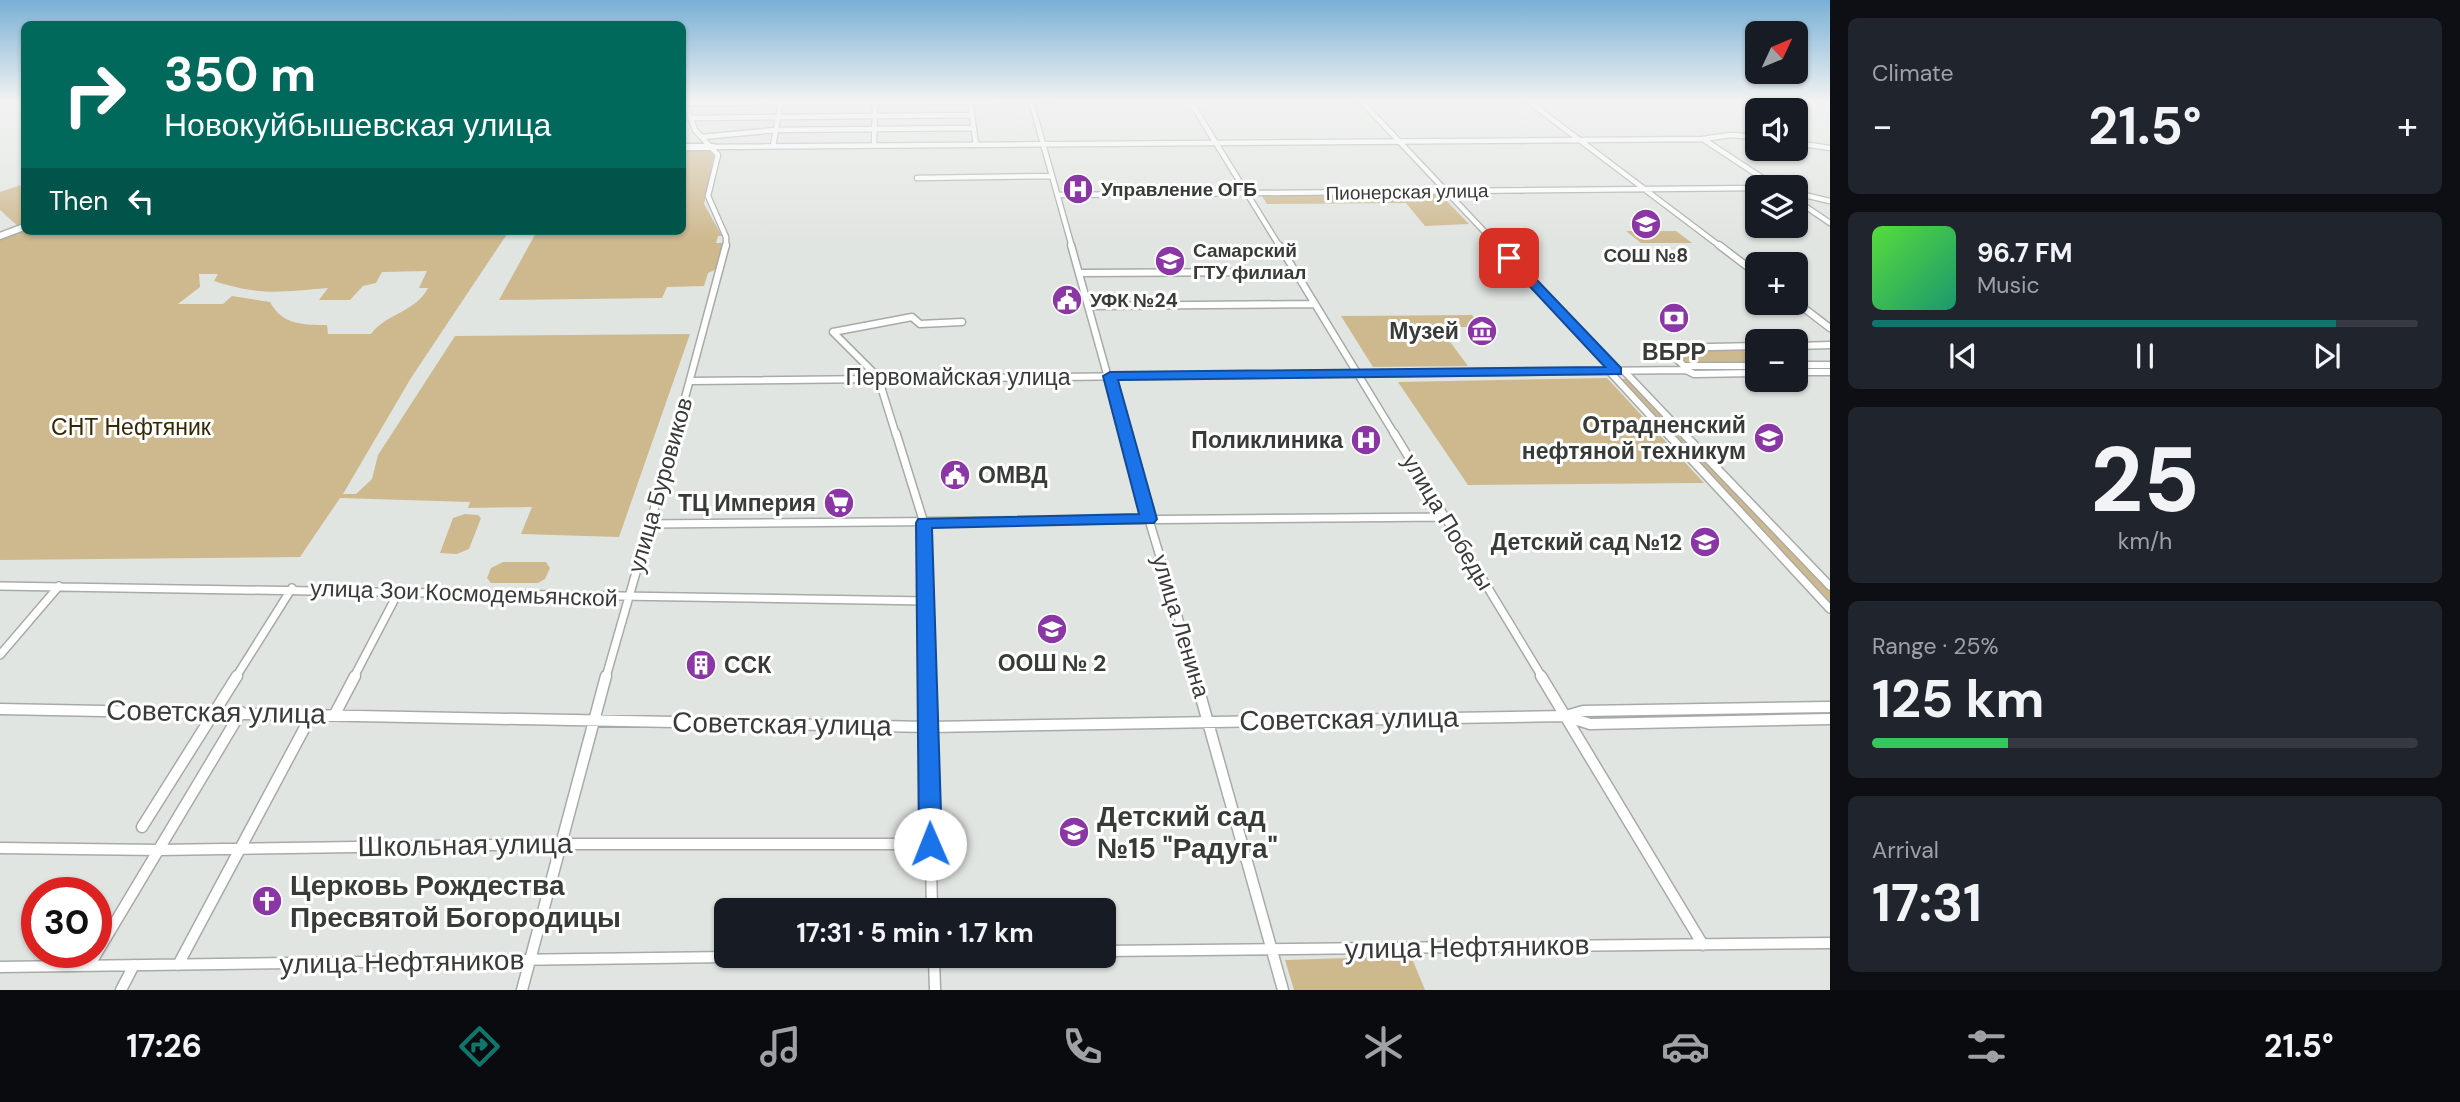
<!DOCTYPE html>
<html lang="en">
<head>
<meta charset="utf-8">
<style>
	:root { --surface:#171b24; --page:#20242c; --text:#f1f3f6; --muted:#9ea1a6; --line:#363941; --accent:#0f766e }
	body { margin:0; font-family:"DM Sans",sans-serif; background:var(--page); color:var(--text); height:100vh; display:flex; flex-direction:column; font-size:26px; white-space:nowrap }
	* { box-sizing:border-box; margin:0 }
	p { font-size:23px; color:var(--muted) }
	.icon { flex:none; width:38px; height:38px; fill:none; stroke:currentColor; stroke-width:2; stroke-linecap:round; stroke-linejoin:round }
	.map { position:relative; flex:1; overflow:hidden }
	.drawer { display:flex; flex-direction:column; gap:18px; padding:18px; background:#0d0f14; width:630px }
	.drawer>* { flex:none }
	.top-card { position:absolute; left:21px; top:21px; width:665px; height:214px; border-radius:10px; box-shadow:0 2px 5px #0004; background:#00695c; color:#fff; overflow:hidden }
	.needle { width:46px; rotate:46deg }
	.tools { position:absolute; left:1745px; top:21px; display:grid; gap:14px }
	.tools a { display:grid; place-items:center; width:63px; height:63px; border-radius:10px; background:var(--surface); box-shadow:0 2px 5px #0004; font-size:35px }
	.speed { position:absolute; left:21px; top:877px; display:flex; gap:14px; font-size:35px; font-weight:700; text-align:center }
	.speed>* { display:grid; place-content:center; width:91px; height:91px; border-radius:50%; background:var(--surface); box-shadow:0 2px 5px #0004; line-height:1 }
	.speed .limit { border:10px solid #d22; background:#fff; color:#111 }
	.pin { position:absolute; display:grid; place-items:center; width:60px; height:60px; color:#fff; margin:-30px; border-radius:14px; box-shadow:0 4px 10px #0006 }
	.me { position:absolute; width:77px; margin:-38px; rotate:359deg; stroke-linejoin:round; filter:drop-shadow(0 0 5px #0008) }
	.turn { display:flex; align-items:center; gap:24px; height:147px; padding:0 28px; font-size:32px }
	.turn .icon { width:91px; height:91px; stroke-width:2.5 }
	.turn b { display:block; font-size:49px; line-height:60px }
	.then { display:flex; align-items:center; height:66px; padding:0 28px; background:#0003; gap:14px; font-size:26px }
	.big { font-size:52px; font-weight:700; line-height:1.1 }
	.drawer .card { flex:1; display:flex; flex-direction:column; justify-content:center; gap:10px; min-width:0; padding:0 24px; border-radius:10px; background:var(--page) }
	.drawer .dial { align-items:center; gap:0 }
	.dial b { font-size:91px; line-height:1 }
	.song { display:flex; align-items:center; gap:21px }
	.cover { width:84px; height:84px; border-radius:10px; background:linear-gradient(135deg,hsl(110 70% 55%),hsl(160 70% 35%)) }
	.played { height:7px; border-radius:4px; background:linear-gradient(90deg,var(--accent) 85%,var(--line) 85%) }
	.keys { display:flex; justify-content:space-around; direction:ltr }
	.heat { display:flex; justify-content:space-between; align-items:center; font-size:38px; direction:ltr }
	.charge { height:10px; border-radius:5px; background:linear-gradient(90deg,#34c759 25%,var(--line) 0) }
	.trip { position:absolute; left:714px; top:898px; width:402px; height:70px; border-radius:10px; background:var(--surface); box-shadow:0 2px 5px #0004; font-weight:700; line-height:70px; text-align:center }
	.menu { display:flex; height:112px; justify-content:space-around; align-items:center; background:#090b0e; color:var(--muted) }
	.menu .icon { width:49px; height:49px }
	.menu .selected { color:var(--accent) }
	.menu b { font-size:32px; color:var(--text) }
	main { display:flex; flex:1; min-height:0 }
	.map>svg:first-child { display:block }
	.green { fill:#ceb98f; fill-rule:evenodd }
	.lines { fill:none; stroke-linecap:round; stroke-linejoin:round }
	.street-far3-casing { stroke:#a7aba8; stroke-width:7 }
	.street-far2-casing { stroke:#a7aba8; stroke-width:9 }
	.street-far1-casing { stroke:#a7aba8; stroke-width:10 }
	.street-casing { stroke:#a7aba8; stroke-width:13 }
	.secondary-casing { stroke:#a7aba8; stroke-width:9 }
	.street-far3 { stroke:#fff; stroke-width:4.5 }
	.street-far2 { stroke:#fff; stroke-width:6 }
	.street-far1 { stroke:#fff; stroke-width:7 }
	.street { stroke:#fff; stroke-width:10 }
	.secondary { stroke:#fff; stroke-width:6 }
	.route { fill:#1a73e8; stroke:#114b97; stroke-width:2 }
	.labels { text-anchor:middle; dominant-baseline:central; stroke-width:6; stroke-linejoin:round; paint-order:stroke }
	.far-poi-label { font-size:19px; font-weight:bold; fill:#393b39; stroke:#fff; text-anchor:start }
	.far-street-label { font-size:19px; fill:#393b39; stroke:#fff }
	.poi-label { font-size:23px; font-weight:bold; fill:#393b39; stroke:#fff; text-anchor:end }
	.street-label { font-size:23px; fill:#393b39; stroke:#fff }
	.park-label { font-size:23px; fill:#372803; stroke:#fff }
	.near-street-label { font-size:28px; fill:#393b39; stroke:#fff }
	.near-poi-label { font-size:28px; font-weight:bold; fill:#393b39; stroke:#fff; text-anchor:start }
</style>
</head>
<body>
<main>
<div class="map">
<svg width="1830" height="990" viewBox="0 0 1830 990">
	<rect width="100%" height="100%" fill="#e1e5e1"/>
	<!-- green -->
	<path class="green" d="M683,149H706L714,154L704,204L722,236H718L716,243H724L717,269L708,273L704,286L667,287L662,298L499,300L537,231H682Z
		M24,184V225L19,227L0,210V192Z
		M1440,194L1469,224L1425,226L1406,203L1267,204L1262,196Z
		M24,230L509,231L411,378L343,494H356L372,479L378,455L455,336L690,334L619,537L521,534L532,507L468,508L470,502L340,498L300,557L0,560V240ZM427,271L419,288H428C416,312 385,314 371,334H328L327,325C304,325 282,325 270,302L232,296L223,304H178L200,287L199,274H218L214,281C261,296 280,292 328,288L319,300H350L363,286L376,283L382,272Z
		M1626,231H1676L1692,243H1641Z
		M1472,315L1481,327H1439L1468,366L1373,367L1341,316Z
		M1673,349H1757V362L1686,363Z
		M1607,378L1704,483L1468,485L1398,382Z
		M1618,379H1629L1830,590V605Z
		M465,514L478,515L481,518L469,549L457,554L440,553L453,518Z
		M503,562H546L550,568L545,579L538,583H491L487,578L491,568Z
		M1830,711V714L1597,718L1595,716Z
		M1411,956L1425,990H1294L1285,960Z"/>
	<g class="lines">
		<!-- street-far3 casing -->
		<g class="street-far3-casing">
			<path id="street-far3" d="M685,101L695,130L718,155L708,196L726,237V247
				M970,101L976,145
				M1031,101L1072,247
				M1190,101L1280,247
				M1361,101L1499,247
				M1528,101L1721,247
				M685,103L1047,101
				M689,118L972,115
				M702,137L776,130L974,128
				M1703,139L1776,187
				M1796,143L1830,148
				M874,145L875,101
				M773,146L781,101
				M713,147L1703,139L1731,135L1757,137
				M917,178L1052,176
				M1796,193L1830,201
				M1058,195L1757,188
				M1796,200L1830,223"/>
		</g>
		<!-- street-far2 casing -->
		<g class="street-far2-casing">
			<path id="street-far2" d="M1071,245L1124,435
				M1279,245L1395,435
				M1497,245L1616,371
				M1719,245L1757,274
				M1080,273L1295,272
				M1796,302L1830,328
				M1090,306L1314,304
				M833,332L878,377L896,435
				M833,332L912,317L920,324L962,322
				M1796,346L1830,345
				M1796,365H1830
				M1684,366L1666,348L1757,346
				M1686,370L1684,366H1757
				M1609,371L1668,435
				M1624,371L1685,435
				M1796,372H1830
				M691,381L1686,370L1694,374L1757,373
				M675,435L726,245"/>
		</g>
		<!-- street-far1 casing -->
		<g class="street-far1-casing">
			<path id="street-far1" d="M896,433L924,523L927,677
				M1123,433L1196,677
				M1394,433L1542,677
				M1667,433L1830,609
				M1683,433L1830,586
				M648,524L1445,517
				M0,586L927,601
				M0,655L59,586
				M236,677L292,588
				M354,677L399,591
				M606,677L676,433"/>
		</g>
		<!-- street casing -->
		<g class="street-casing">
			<path id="street" d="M927,676L932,910
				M1195,676L1283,990
				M1541,676L1703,945
				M0,709L929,727L1565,716L1590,724L1830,719
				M335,714L355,676
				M1566,716L1583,711L1830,707
				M142,827L237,676
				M0,848L158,850L561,844H930
				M1104,951L1830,943
				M934,956L935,990
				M178,965L312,714
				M89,966L241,712
				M0,967L805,956
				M121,990L134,965
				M522,990L606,676"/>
		</g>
		<!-- secondary casing -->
		<g class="secondary-casing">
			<path id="secondary" d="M682,147H713
				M0,236L24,227"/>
		</g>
		<!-- street-far3 -->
		<use href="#street-far3" class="street-far3"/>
		<!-- street-far2 -->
		<use href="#street-far2" class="street-far2"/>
		<!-- street-far1 -->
		<use href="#street-far1" class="street-far1"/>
		<!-- street -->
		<use href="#street" class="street"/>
		<!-- secondary -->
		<use href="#secondary" class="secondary"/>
	</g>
	<!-- sky -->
	<linearGradient id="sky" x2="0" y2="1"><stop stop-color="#79b0d5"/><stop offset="0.42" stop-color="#f2f3f2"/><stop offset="1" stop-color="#f2f3f2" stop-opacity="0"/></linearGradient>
	<rect width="1830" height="240" fill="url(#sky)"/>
	<!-- route -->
	<path class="route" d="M1509,254L1513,255L1621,368V374L1118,380L1157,519L1154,523L932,528L942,844L938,851L930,855L923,851L919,844L916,523L918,519L1139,514L1103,376L1110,372L1605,367L1505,260L1503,258Z"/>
	<!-- icons -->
	<defs>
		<g id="hospital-disc" transform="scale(1.575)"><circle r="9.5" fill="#8a37a5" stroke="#fff"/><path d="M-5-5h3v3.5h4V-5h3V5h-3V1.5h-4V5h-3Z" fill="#fff"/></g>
		<g id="school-disc" transform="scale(1.575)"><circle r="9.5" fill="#8a37a5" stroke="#fff"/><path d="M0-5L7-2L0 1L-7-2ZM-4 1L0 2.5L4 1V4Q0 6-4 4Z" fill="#fff"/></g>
		<g id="university-disc" transform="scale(1.575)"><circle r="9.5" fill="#8a37a5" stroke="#fff"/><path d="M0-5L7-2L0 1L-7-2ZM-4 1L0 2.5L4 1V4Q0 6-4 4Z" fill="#fff"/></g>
		<g id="civic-disc" transform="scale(1.575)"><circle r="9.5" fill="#8a37a5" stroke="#fff"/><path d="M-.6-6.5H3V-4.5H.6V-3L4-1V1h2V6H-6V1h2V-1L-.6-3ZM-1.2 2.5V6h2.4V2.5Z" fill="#fff"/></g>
		<g id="bank-disc" transform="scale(1.575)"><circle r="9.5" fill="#8a37a5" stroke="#fff"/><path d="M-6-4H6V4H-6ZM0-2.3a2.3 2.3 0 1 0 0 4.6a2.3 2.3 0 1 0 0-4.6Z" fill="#fff"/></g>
		<g id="museum-disc" transform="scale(1.575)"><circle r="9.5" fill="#8a37a5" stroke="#fff"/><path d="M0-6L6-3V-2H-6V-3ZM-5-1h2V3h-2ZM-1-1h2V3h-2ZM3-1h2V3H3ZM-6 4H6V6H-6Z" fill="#fff"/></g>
		<g id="supermarket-disc" transform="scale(1.575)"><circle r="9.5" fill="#8a37a5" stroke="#fff"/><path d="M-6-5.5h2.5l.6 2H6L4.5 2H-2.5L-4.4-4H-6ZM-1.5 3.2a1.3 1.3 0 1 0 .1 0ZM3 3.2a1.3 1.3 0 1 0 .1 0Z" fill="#fff"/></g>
		<g id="building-disc" transform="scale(1.575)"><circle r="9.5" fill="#8a37a5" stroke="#fff"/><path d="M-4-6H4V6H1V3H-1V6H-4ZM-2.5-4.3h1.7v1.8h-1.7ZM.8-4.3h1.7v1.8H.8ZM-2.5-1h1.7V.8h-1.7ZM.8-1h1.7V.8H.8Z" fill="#fff"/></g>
		<g id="church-disc" transform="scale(1.575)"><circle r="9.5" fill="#8a37a5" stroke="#fff"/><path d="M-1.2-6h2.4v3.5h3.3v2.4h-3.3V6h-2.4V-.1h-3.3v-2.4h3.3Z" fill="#fff"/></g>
	</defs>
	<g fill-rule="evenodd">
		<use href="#hospital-disc" x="1078" y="189"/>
		<use href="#school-disc" x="1646" y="224"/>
		<use href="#university-disc" x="1170" y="261"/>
		<use href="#civic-disc" x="1067" y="300"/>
		<use href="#bank-disc" x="1674" y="318"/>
		<use href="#museum-disc" x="1482" y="331"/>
		<use href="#university-disc" x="1769" y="438"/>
		<use href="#hospital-disc" x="1366" y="440"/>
		<use href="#civic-disc" x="955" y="475"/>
		<use href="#supermarket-disc" x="839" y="503"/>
		<use href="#school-disc" x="1705" y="542"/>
		<use href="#school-disc" x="1052" y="629"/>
		<use href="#building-disc" x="701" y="665"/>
		<use href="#school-disc" x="1074" y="832"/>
		<use href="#church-disc" x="267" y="901"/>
	</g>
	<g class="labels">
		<!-- far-poi labels -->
		<g class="far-poi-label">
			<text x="1101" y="189">Управление ОГБ</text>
			<text x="1193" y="250">Самарский<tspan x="1193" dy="22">ГТУ филиал</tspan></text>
			<text x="1646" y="255" text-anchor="middle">СОШ №8</text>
			<text x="1090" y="300">УФК №24</text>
		</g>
		<!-- far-street labels -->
		<g class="far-street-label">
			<text transform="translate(1407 192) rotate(-1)">Пионерская улица</text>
		</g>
		<!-- poi labels -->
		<g class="poi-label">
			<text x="1459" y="331">Музей</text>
			<text x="1674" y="352" text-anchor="middle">ВБРР</text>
			<text x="1746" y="425">Отрадненский<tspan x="1746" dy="26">нефтяной техникум</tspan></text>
			<text x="1343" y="440">Поликлиника</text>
			<text x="978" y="475" text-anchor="start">ОМВД</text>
			<text x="816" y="503">ТЦ Империя</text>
			<text x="1682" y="542">Детский сад №12</text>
			<text x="1052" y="663" text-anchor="middle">ООШ № 2</text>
			<text x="724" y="665" text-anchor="start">ССК</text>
		</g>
		<!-- street labels -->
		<g class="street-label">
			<text x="958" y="377">Первомайская улица</text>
			<text transform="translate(660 485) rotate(-74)">улица Буровиков</text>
			<text transform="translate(1448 522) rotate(59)">улица Победы</text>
			<text transform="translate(464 593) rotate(2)">улица Зои Космодемьянской</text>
			<text transform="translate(1181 626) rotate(73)">улица Ленина</text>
		</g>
		<!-- park labels -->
		<g class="park-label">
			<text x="131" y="427">СНТ Нефтяник</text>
		</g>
		<!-- near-street labels -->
		<g class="near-street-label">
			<text transform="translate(216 712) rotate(1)">Советская улица</text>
			<text transform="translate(1349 719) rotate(-1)">Советская улица</text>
			<text transform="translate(782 724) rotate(1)">Советская улица</text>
			<text transform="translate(465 845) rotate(-1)">Школьная улица</text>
			<text transform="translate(1467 947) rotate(-1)">улица Нефтяников</text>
			<text transform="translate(402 962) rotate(-1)">улица Нефтяников</text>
		</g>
		<!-- near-poi labels -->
		<g class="near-poi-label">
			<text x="1097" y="816">Детский сад<tspan x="1097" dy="32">№15 "Радуга"</tspan></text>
			<text x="290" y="885">Церковь Рождества<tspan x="290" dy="32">Пресвятой Богородицы</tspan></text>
		</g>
	</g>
</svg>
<div class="tools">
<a><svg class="needle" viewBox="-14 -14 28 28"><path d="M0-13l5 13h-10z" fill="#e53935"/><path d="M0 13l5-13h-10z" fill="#9ea1a6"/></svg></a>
<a><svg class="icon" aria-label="sound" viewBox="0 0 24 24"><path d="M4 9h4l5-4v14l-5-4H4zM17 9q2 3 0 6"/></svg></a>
<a><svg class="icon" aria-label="layers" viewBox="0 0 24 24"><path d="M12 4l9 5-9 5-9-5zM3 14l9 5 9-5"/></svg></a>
<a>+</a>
<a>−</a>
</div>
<div class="speed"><div class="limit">30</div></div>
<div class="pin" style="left:1509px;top:258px;background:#d93025"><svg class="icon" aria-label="arrive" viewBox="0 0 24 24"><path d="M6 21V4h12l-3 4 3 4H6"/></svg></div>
<svg class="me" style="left:930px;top:844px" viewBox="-20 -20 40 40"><circle r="19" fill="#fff"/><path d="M0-13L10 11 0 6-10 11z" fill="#1a73e8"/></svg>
<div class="trip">17:31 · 5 min · 1.7 km</div>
<div class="top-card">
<div class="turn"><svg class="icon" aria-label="right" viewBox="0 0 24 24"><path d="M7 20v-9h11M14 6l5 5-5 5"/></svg><div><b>350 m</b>Новокуйбышевская улица</div></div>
<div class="then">Then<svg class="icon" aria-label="left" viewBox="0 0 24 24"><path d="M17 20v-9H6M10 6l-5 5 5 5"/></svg></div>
</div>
</div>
<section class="drawer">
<div class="card"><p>Climate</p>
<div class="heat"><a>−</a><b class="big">21.5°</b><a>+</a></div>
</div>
<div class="card">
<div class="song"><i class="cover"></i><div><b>96.7 FM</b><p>Music</p></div></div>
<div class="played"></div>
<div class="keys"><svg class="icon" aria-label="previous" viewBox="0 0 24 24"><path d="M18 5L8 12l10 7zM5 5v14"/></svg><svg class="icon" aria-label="pause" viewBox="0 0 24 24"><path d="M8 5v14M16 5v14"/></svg><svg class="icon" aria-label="next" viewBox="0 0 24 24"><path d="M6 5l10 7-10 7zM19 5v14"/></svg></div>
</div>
<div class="card dial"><b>25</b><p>km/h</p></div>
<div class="card"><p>Range · 25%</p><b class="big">125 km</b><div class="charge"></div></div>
<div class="card"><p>Arrival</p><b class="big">17:31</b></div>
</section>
</main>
<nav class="menu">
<b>17:26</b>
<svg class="icon selected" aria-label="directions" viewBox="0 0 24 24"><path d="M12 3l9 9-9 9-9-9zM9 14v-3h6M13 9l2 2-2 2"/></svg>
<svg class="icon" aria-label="music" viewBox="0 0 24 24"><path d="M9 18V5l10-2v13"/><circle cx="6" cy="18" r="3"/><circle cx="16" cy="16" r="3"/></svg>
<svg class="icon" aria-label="phone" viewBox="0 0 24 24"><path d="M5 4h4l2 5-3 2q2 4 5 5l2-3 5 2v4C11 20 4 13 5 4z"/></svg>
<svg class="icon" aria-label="climate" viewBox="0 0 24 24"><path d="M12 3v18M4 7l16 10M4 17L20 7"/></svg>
<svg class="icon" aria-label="car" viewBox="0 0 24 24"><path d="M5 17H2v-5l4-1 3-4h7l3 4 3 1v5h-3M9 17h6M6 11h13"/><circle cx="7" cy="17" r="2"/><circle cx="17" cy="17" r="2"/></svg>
<svg class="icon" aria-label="filters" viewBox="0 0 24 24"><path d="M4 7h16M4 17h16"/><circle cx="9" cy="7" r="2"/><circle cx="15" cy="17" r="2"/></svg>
<b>21.5°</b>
</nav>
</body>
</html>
